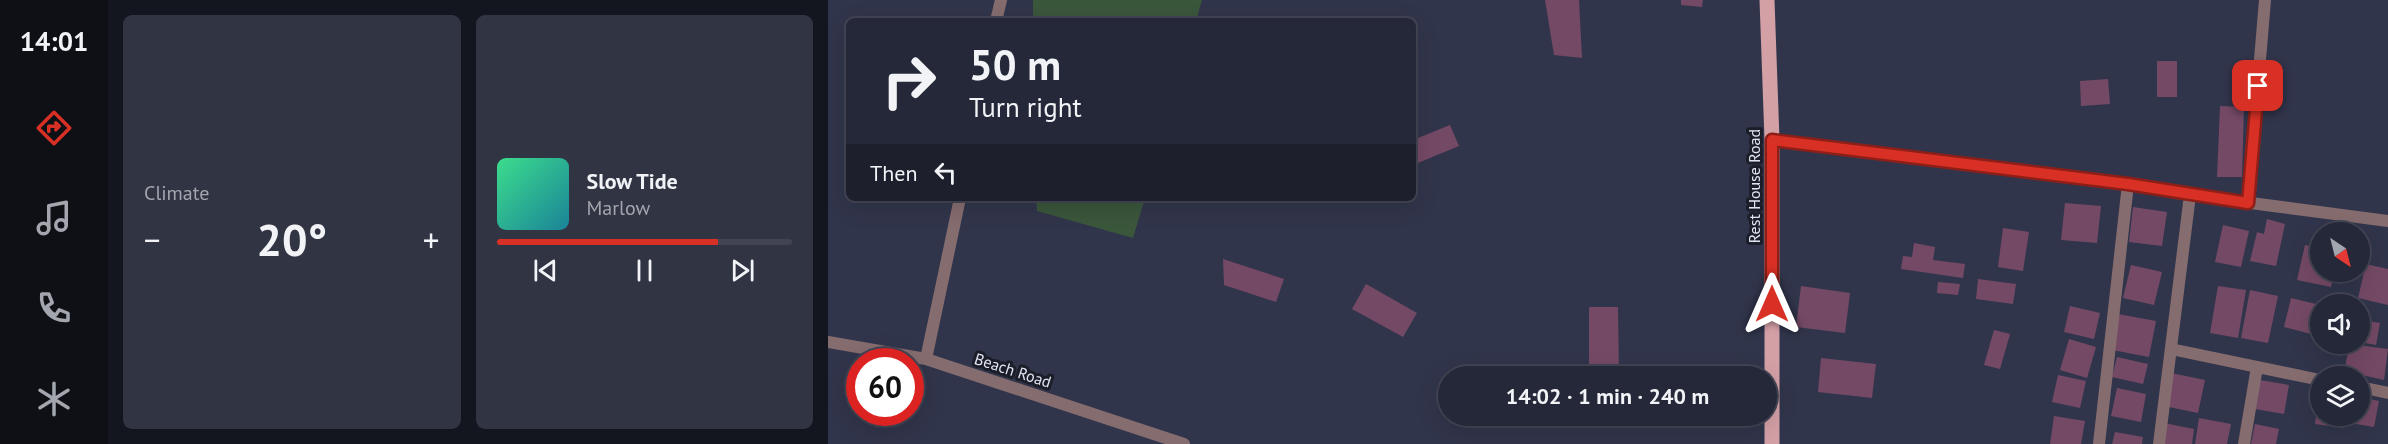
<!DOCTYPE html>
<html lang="en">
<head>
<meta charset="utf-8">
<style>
	:root { --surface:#252838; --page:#313443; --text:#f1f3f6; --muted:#a3a6ae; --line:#424453; --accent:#d93025 }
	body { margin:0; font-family:"PT Sans",sans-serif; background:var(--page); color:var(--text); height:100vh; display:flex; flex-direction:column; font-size:22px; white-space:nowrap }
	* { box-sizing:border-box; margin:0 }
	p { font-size:20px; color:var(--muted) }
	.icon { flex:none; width:33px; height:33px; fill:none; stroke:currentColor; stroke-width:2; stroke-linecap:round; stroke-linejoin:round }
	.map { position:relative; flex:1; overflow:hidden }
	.panel { display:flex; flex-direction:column; gap:15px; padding:15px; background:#14161f; width:720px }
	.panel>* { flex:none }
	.guide { position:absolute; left:18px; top:18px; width:570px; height:183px; border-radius:9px; box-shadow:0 6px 24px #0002,0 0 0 2px var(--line); background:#252838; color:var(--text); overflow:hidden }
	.needle { width:39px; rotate:145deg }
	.buttons { position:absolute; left:1482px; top:222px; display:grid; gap:12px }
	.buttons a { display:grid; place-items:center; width:60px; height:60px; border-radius:50%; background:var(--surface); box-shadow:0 6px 24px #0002,0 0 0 2px var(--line); font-size:30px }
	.speed { position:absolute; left:18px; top:348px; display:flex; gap:12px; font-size:30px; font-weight:700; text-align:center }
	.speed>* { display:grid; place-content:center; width:78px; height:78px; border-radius:50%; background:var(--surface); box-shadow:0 6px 24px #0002,0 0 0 2px var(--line); line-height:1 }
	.speed .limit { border:9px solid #d22; background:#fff; color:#111 }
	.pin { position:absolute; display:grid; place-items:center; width:51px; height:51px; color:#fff; margin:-26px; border-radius:12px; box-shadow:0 3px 9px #0006 }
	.me { position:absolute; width:66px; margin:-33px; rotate:0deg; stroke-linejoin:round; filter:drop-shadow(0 0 4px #0008) }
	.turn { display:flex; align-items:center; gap:21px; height:126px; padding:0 24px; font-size:27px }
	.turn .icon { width:78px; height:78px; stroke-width:2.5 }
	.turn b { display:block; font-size:42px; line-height:51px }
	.then { display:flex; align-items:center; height:57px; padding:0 24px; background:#0003; gap:12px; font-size:22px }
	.big { font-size:45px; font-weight:800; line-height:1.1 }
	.panel .widget { flex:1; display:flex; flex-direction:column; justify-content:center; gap:9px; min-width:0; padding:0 21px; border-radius:9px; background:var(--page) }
	.song { display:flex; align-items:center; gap:18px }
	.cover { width:72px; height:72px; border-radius:9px; background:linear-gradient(135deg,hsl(150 70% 55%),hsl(190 70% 35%)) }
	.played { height:6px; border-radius:3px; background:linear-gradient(90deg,var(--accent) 75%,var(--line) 75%) }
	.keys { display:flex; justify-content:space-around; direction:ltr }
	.heat { display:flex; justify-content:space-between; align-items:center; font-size:33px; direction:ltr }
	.panel .tiles { flex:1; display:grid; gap:15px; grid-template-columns:repeat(2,1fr) }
	.trip { position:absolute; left:610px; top:366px; width:339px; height:60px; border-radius:30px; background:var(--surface); box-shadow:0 6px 24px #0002,0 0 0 2px var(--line); font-weight:800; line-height:60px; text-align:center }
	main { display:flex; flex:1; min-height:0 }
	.menu { display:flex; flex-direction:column; width:108px; justify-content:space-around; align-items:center; background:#0f1016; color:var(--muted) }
	.menu .icon { width:42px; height:42px }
	.menu .on { color:var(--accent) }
	.menu b { font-size:27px; color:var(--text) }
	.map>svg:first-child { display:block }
	.green { fill:#3a563b }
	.building { fill:#744965 }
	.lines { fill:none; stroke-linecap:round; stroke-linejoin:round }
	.street { stroke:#856c6f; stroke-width:12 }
	.primary { stroke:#d3a0a6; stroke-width:15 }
	.route-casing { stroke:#8d1f18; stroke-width:15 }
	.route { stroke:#d93025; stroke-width:10 }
	.labels { text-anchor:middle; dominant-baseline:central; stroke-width:6; stroke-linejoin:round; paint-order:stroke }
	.street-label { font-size:16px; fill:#e1e5f3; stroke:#1b1e28 }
</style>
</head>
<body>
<main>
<nav class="menu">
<b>14:01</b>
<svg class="icon on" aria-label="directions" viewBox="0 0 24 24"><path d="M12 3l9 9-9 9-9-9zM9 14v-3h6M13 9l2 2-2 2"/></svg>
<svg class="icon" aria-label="music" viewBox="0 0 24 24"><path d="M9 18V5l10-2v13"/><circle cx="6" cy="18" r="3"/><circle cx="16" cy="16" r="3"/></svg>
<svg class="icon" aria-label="phone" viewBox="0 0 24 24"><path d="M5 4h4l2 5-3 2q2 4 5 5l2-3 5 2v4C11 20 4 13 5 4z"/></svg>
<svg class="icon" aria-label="climate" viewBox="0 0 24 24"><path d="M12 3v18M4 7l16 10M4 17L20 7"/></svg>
</nav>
<section class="panel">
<div class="tiles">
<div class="widget"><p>Climate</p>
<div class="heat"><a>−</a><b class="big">20°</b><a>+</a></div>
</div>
<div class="widget">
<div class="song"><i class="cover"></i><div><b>Slow Tide</b><p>Marlow</p></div></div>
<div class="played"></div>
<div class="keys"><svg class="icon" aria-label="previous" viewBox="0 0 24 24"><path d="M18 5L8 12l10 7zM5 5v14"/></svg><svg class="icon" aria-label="pause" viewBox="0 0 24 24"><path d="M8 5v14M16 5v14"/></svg><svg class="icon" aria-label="next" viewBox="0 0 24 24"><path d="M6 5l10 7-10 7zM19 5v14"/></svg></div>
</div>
</div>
</section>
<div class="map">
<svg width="1560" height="444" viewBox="0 0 1560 444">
	<rect width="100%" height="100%" fill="#31354b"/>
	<!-- green -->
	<path class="green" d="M205,0H374L368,21H205Z
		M208,198H317L305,238L209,211Z"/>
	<!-- building -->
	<path class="building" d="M717,0H751L754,58L726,55Z
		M853,0H875L874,7L853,5Z
		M1329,61H1349V97H1329Z
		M1280,79L1282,104L1253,106L1252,81Z
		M1392,106L1416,107L1414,177H1389Z
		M622,125L631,146L585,165V140Z
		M1237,203L1273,206L1269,243L1233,240Z
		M1305,207L1339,212L1334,246L1301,242Z
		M1439,219L1457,224L1448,266L1422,261L1429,232L1436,234Z
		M1395,225L1421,231L1413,267L1387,262Z
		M1175,228L1201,232L1195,271L1170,267Z
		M1086,243L1107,247L1105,260L1137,264L1135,278L1073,269L1075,256L1084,257Z
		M1477,245L1492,248V272H1506L1503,287L1469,280Z
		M395,259L456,279L448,302L396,285Z
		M1538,264L1560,269V305L1530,298Z
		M1303,265L1334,272L1326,305L1295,298Z
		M1150,279L1188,284L1185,304L1148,299Z
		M1110,282L1132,284L1130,295L1109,293Z
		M538,284L589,313L575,337L524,309Z
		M973,286L1022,293L1017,333L968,327Z
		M1390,286L1418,290L1410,338L1382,333Z
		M1422,290L1450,296L1440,343L1413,338Z
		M1463,298L1492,305L1487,335L1456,327Z
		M1242,306L1272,313L1266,339L1236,332Z
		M761,307H790L791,376H761Z
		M1290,314L1328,321L1321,357L1284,350Z
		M1532,314L1542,316L1540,321L1552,323L1548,345L1532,342Z
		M1166,330L1182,334L1172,369L1156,365Z
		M1241,339L1268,347L1259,378L1232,370Z
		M1522,344L1560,349L1556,380L1516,371Z
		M1289,357L1320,364L1315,384L1284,377Z
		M993,358L1048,364L1044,398L990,392Z
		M1343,373L1377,380L1370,413L1336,406Z
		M1230,375L1258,381L1252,408L1224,402Z
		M1432,380L1461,385L1456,414L1427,409Z
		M1289,388L1318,394L1313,422L1283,416Z
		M1491,394L1492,416H1518L1516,428L1487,424Z
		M1532,397L1551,401L1546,427L1522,423L1523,416H1532Z
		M1226,416L1257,421L1253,444H1222Z
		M1371,418L1403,424L1399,444H1367Z
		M1336,423L1366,429L1364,444H1332Z
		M1427,424L1451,429L1448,444H1423Z
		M1287,432L1315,437L1314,444H1284Z"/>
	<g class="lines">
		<!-- street -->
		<path class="street" d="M168,21L173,0
			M944,140L1300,184L1362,195L1560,221
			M1420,203L1437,0
			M0,342L98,359L356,444
			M1343,349L1492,380
			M98,359L132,198
			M1532,387L1560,393
			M1271,444L1300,184
			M1331,444L1362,195
			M1416,444L1429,367"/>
		<!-- primary -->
		<path class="primary" d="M939,0L944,140V444"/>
	</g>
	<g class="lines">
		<!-- route casing -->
		<g class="route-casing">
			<path id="route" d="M944,304V140L1300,184L1420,203L1430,86"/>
		</g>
		<!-- route -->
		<use href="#route" class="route"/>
	</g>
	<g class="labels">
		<!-- street labels -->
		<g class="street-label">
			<text transform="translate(926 186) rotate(-90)">Rest House Road</text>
			<text transform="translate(185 370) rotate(18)">Beach Road</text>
		</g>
	</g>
</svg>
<div class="buttons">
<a><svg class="needle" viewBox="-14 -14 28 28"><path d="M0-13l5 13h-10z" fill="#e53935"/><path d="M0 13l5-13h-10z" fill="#a3a6ae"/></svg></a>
<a><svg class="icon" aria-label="sound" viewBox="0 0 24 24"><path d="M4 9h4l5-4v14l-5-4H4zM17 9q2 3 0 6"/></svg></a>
<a><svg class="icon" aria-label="layers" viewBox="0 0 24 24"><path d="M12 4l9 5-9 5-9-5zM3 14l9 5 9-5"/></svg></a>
</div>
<div class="speed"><div class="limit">60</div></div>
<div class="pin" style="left:1430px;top:86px;background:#d93025"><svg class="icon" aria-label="arrive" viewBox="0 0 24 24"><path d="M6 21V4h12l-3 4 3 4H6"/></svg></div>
<svg class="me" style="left:944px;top:304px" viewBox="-20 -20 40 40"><path d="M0-17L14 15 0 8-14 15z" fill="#d93025" stroke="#fff" stroke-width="4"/></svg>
<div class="trip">14:02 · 1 min · 240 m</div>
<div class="guide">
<div class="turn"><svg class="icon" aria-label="right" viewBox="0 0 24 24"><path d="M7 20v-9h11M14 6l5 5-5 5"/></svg><div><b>50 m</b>Turn right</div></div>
<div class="then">Then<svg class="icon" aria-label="left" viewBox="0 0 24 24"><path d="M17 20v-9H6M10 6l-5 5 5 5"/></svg></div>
</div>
</div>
</main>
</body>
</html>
